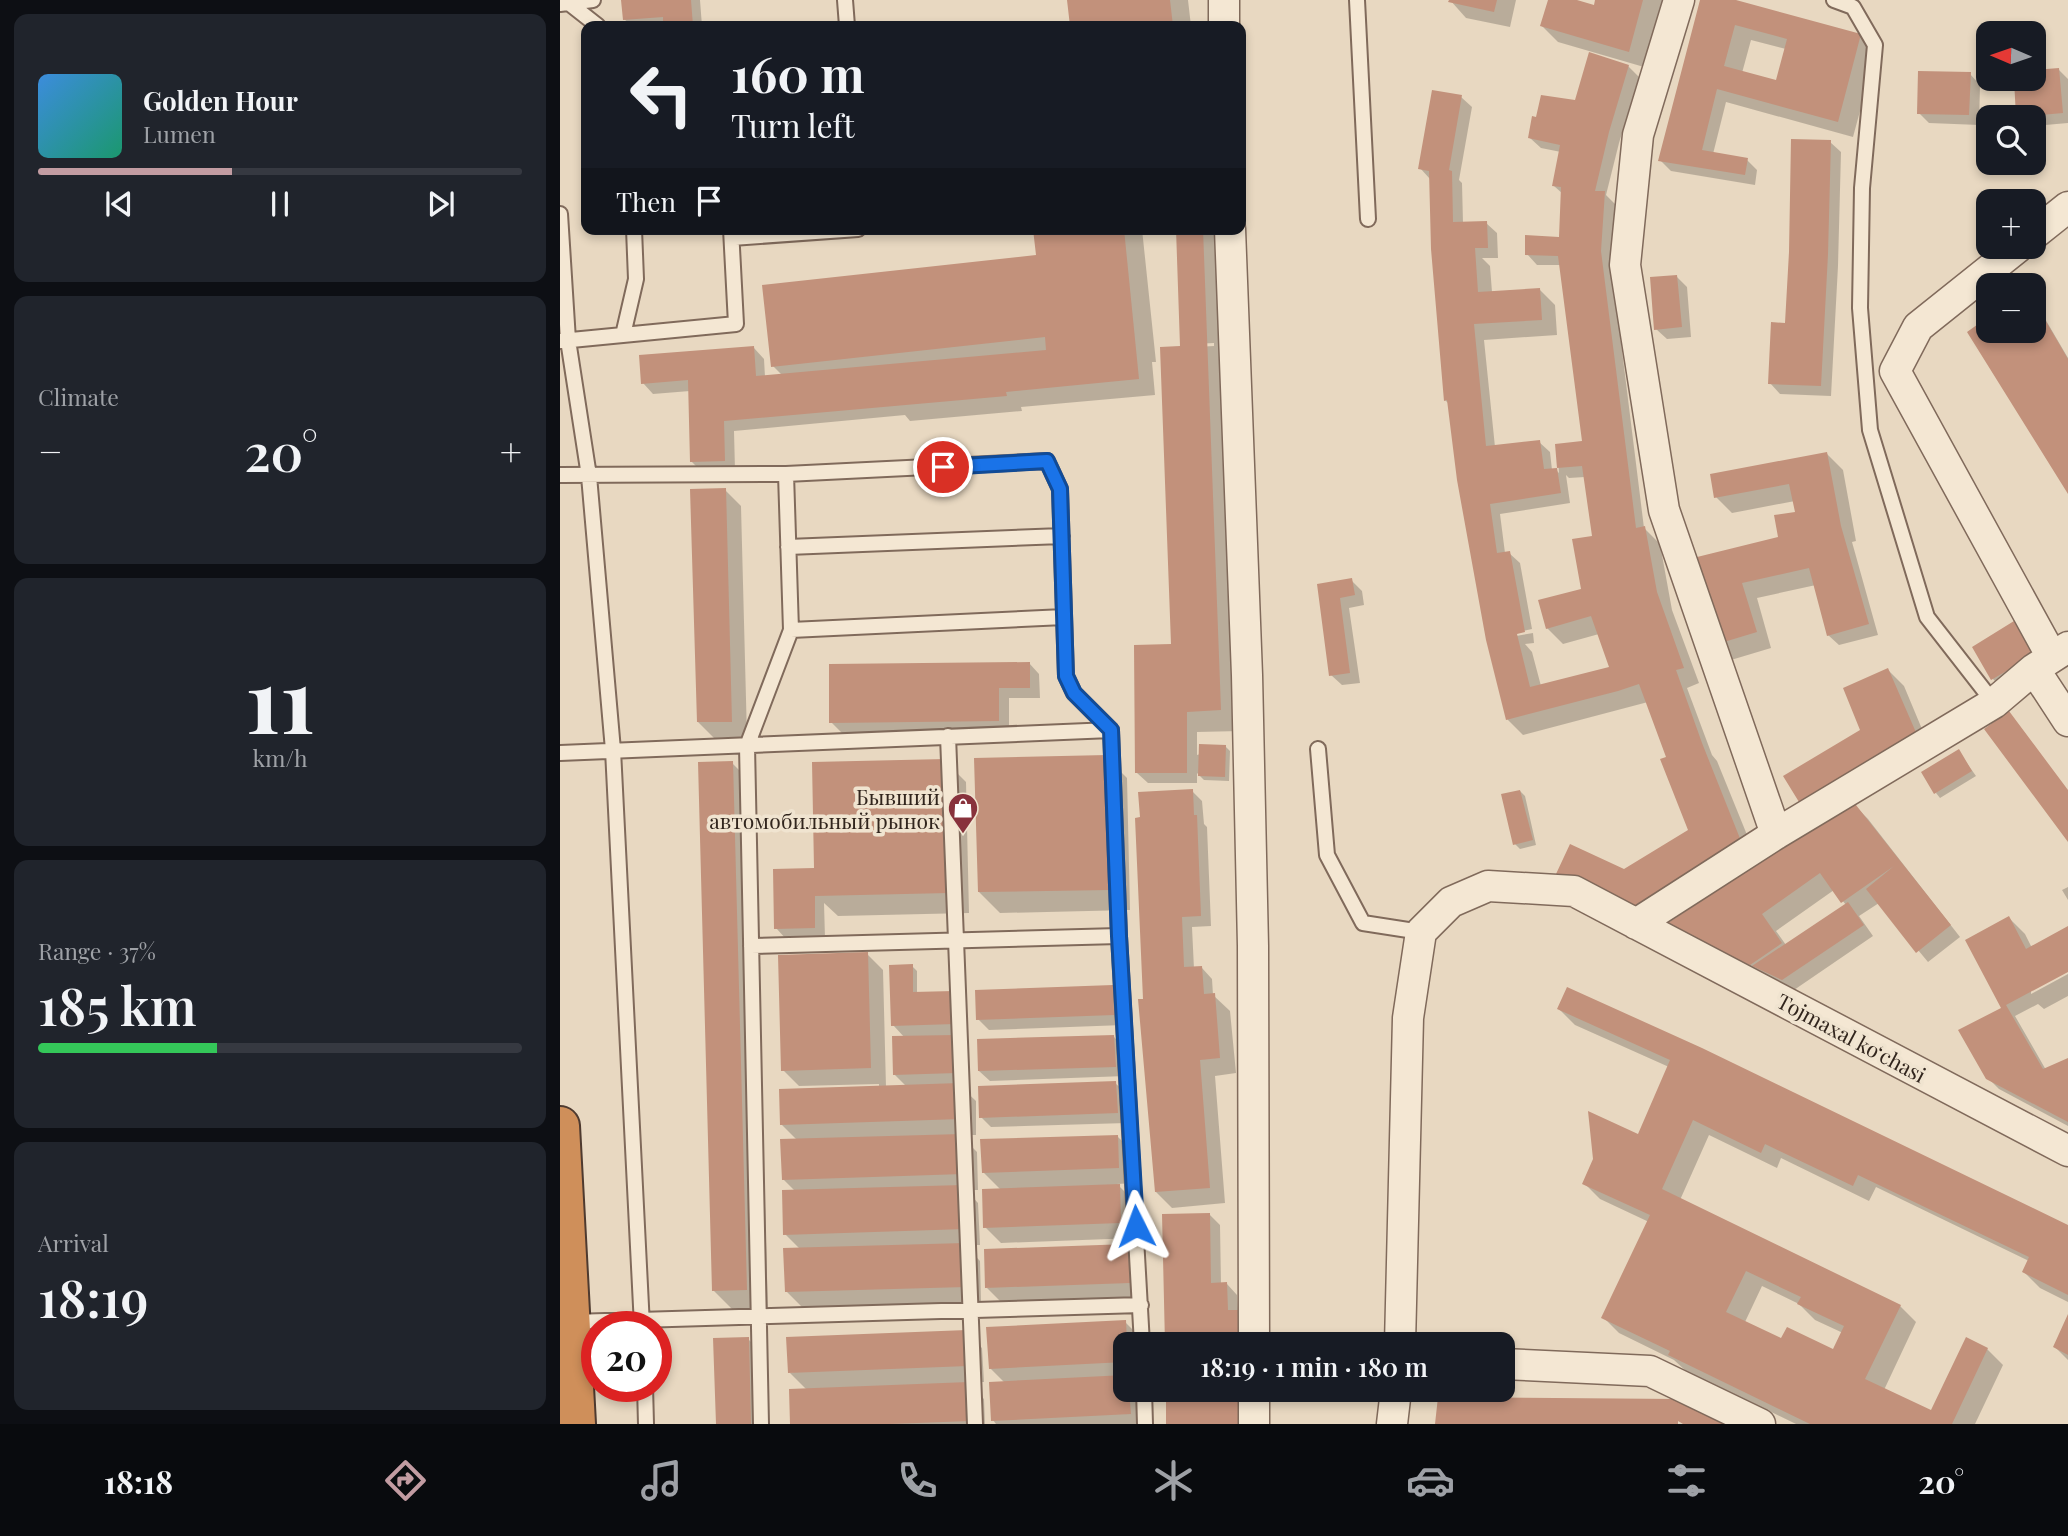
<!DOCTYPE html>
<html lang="en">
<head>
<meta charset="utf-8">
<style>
	:root { --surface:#171b24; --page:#20242c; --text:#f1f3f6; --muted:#9ea1a6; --line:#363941; --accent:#c29ca2 }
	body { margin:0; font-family:"Playfair Display",serif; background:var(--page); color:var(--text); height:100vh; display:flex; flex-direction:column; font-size:26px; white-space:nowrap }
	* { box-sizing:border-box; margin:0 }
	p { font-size:23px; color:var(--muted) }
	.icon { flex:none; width:38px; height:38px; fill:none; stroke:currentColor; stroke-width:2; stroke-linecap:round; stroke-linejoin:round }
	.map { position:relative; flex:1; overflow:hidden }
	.sheet { display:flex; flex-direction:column; gap:14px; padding:14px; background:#0d0f14; width:560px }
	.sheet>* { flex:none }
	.top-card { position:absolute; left:21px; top:21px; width:665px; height:214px; border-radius:14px; box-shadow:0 4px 10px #0003; background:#171b24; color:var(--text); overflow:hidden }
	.needle { width:46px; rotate:272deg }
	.fabs { position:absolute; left:1416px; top:21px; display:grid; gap:14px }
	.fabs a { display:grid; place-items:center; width:70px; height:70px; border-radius:14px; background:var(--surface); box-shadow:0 4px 10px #0003; font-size:35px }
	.speed { position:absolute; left:21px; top:1311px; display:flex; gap:14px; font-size:35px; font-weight:700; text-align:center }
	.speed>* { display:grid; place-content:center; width:91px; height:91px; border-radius:50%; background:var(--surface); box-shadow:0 4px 10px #0003; line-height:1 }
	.speed .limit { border:10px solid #d22; background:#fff; color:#111 }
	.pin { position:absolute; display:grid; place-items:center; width:60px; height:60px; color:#fff; margin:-30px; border:4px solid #fff; border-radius:50%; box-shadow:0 2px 7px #0007 }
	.me { position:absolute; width:77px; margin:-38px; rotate:357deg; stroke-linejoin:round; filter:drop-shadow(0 0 5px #0008) }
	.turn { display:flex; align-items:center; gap:24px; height:147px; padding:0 35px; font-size:32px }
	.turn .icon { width:91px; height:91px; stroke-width:2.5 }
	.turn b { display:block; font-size:49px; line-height:60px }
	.then { display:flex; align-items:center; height:66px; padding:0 35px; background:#0003; gap:14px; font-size:26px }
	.big { font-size:52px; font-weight:600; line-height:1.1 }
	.sheet .tile { flex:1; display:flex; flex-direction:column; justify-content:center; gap:10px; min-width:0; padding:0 24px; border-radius:14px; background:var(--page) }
	.sheet .dial { align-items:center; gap:0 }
	.dial b { font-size:91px; line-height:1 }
	.song { display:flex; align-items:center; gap:21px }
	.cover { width:84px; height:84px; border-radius:10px; background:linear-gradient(135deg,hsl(210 70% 55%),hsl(160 70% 35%)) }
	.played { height:7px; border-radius:4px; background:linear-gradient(90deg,var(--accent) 40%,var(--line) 40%) }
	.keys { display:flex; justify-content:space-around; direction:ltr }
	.heat { display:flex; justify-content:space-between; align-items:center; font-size:38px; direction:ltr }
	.charge { height:10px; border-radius:5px; background:linear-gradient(90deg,#34c759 37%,var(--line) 0) }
	.trip { position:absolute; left:553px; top:1332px; width:402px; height:70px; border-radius:14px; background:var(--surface); box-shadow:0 4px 10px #0003; font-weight:600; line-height:70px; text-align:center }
	.tabs { display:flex; height:112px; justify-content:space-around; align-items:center; background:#090b0e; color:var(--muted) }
	.tabs .icon { width:49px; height:49px }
	.tabs .on { color:var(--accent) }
	.tabs b { font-size:32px; color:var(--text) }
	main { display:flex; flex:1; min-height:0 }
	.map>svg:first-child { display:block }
	.shadow { fill:#0003; fill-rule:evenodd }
	.building { fill:#c2917b; fill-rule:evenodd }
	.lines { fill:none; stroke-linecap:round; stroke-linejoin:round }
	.lane-casing { stroke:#806a5b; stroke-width:18 }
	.street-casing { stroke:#806a5b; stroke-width:33 }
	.highway-casing { stroke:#4e3a2f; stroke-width:42 }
	.lane { stroke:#f4e7d3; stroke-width:14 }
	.street { stroke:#f4e7d3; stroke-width:30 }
	.highway { stroke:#cf8f5a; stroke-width:38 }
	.route-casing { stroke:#114b97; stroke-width:18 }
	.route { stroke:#1a73e8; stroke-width:12 }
	.labels { text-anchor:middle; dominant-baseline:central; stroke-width:7; stroke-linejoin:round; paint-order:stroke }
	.poi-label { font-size:21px; fill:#31251d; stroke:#f0e4d0; text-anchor:end }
	.street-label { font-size:21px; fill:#31251d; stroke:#f0e4d0 }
</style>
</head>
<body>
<main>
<section class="sheet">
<div class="tile">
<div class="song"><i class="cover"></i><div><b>Golden Hour</b><p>Lumen</p></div></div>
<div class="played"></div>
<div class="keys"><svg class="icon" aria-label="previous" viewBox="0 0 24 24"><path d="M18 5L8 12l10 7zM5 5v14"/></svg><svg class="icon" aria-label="pause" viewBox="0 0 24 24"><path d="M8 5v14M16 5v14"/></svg><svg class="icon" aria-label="next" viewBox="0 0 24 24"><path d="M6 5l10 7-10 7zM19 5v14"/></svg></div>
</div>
<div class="tile"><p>Climate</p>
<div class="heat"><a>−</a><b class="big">20°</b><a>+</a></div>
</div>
<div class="tile dial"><b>11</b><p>km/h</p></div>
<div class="tile"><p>Range · 37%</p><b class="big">185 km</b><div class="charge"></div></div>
<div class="tile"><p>Arrival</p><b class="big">18:19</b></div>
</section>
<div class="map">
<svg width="1508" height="1424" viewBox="0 0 1508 1424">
	<rect width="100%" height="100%" fill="#e8d8c1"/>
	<!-- shadow -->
	<path class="shadow" d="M63,0H140L142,26H72L64,19Z
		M509,0H628L631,26H512Z
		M890,0H956L950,27L906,18Z
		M989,0H1011L1035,7L1037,0H1103L1084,67L998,42L982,26Z
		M1142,0H1169L1300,36L1316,52L1293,137L1166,102L1153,154L1187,160L1197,170L1195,185L1111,171L1100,160ZM1191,40L1226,49L1217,83L1182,73Z
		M1068,66L1079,77L1059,143L1046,195L1055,204L1051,262L1084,528L1100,544L1112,610L1139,683L1127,688L1152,755L1157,761L1196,857L1089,922L1014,889L1064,871L1130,831L1108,758L1088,702L963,735L947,719L889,404L885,400L870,179L860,168L901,97L912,107L899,180L902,183L903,223H926L937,233L938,258H922L930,266L932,292L979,289L995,305L997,335L924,340L935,447L979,442L990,452L992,470H996L999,473L997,446L1023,443L1001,265H977L967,254L1001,238L1003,194L994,186L1001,152L981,148L970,138L1016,102ZM1006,475L1009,478L1025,477L1034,537L1023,590L987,628L1003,644L1039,634L1052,668L981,686L972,652L965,644L974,643L973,633L933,640V637L972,629L960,563L949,553H945L940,514L1010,503Z
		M1499,70L1508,79V123L1474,126V117H1459L1455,79H1474V72Z
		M1410,74L1420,85L1419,125L1369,123L1359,113Z
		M1270,142L1281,152L1278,266L1271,396L1220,394L1210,383L1227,324Z
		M475,229H582L596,362H592L595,395L461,407L462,411L350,421L345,415L174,431L175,470L142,472L131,461L130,391L93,394L83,383L194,348L204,359L205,377L222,375L213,366L478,260Z
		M618,229H658L681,731L637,732V755L665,746L670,751L669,781L644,780L637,773V783H588L577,773L612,645L624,347ZM654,343V346L635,347V344Z
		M1116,276L1127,287L1131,337L1107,339L1096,329Z
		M1474,300L1508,358V490L1409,333L1428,319V331H1474Z
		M1267,454L1283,470L1296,541L1292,542L1318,635L1279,645L1268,635L1256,585L1197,598L1211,648L1171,660L1131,560L1220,539L1237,513L1235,501L1172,513L1156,497Z
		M165,490L181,506L187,737L154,738L138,722Z
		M791,580L802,591L804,605L789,608L800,683L782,685L771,675L759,585Z
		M1453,623L1464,634L1483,666L1443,690L1433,679L1414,647Z
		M469,663L479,674L480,698H449V731L329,738L323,732L282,733L271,722Z
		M1328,670L1344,686L1372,753L1256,817L1240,801L1303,731Z
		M1399,752L1416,776L1380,798L1376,793Z
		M546,757L567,778L570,910L440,913L419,892Z
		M385,761L406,782L409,913L278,916L264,903L265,938L226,939L216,928L256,872Z
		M172,763L193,784L208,1311L175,1312L154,1291Z
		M632,791L642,801L644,824L647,827L651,926L632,927L634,969L642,968L652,979L653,995L670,1011L676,1073L655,1076L665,1203L612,1208L596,1192L585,1000Z
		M960,791L965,796L976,845L960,849L955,844Z
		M1292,803L1308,819L1400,937L1368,962L1319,903L1299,916L1313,936L1234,990L1123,941ZM1274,890L1286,905L1226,945L1216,931Z
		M1508,887V900L1502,890Z
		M1449,918L1465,934L1472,948L1508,928V970L1471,990V994L1508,974V996L1484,1009L1478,1004L1455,1016L1486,1070L1508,1060V1126L1439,1089L1428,1078L1443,1009Z
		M307,954L323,970L326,1087H347L334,1074L345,1038L333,1025L352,966L357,971V994L394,993L397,1083L416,1101V1135H400L417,1152L418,1190H406L418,1203L420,1245H405L420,1261L421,1302L242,1307L226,1291L240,1249L225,1234L236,1192L223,1179L238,1141L221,1124L319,1088V1084L239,1086L223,1070Z
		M552,987L563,997L564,1025L429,1030L418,1019Z
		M999,1009L1141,1050L1508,1227V1302L1480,1288L1464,1272L1469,1261L1316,1187L1309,1201L1221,1158L1217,1168L1149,1135L1120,1200L1340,1306L1356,1322L1324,1390L1372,1413L1427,1349L1443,1365L1415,1424H1236L1126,1371L1114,1360L1059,1333L1043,1317L1089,1222L1040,1199L1024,1183L1078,1136L1109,1067L1015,1025ZM1202,1286L1239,1304L1255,1320L1283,1333L1274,1351L1222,1341L1185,1322Z
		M554,1037L564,1047L566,1076L430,1081L419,1071Z
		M555,1083L566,1093L567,1123L431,1127L421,1117Z
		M557,1136L573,1152L575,1183L557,1184L575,1202L576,1238L441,1243L425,1227L441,1190L423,1172Z
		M649,1214L660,1225L661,1284H667L677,1295L678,1311L694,1328V1344H607Z
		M568,1245L584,1261L585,1299L443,1304L427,1288Z
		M1508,1318V1360L1495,1347Z
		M565,1322L581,1338V1344H565V1390H581L586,1424H436L433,1420L445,1383L430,1368Z
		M406,1332L422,1348L424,1382H407L424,1399L425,1424H231L247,1390L230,1373Z
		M188,1339L204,1355L206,1424H157Z
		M607,1390H684L608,1424Z"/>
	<!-- building -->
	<path class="building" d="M61,0H131L133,26H103V17L63,20Z
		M507,0H610L613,26H510Z
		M889,0H937L934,12L888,2Z
		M988,0H1017L1034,5L1035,0H1083L1069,52L980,26Z
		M1140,0H1176L1301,34L1278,122L1157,89L1142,150L1188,158L1185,175L1098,161ZM1175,25L1227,39L1216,80L1164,66Z
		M1029,52L1069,65L1049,132L1035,191H1045L1041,251L1076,528L1085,526L1097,592L1124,668L1116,670L1142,743L1181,841L1072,907L996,874L1010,844L1064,869L1128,830L1100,759L1106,757L1079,684L1058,691L946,720L926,640L897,480L887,400L884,401L871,249L869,171L858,169L872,90L902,95L889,170L892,171L893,222L927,221L928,248H915L918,292L980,288L982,320L914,324L926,446L980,440L984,469L997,468L1001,493L930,504L937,553L950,551L965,632L957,634L970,687L1049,667L1031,616L986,629L978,600L1021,589L1012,539L1032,536L1022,466L997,468L995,444L1022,441L998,256L965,255V235L999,237L1001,187L992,186L1000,145L968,138L972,116L976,117L981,95L1015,100Z
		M1499,68L1503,113L1456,117L1454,79H1474V70Z
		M1358,71L1411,72L1409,115L1357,114Z
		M1231,139L1271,140L1268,254L1261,386L1208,384L1211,322L1225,323L1229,252Z
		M473,229H564L579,379L446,392L447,396L164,421L165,461L130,462L128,380L81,384L79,355L194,346L196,376L486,350L485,337L211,367L202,285L476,255Z
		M616,229H643L661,710L627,712V773H575L574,645L611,644L600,347L620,346Z
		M1117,275L1122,327L1094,330L1090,277Z
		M1474,301L1508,359V494L1407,332L1428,317V331H1474Z
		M1267,452L1281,526L1309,624L1267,636L1249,568L1182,583L1197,632L1154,645L1129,559L1218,537L1214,515L1235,512L1229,484L1154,498L1150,474Z
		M166,488L172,722H137L130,489Z
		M792,578L795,595L780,598L790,673L769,676L757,584Z
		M1454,621L1474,655L1431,680L1412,647Z
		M470,662V688H439V721L269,723V664Z
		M1328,668L1358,737L1324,752L1239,802L1223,776L1300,730L1283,688Z
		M1449,711L1508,790V842L1424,729Z
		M639,744L666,745L665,777L638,776Z
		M1399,749L1412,771L1374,794L1361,772Z
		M547,755L549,890L418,892L414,758Z
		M386,759L389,893L255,896V928L214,929L213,869L254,868L252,762Z
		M173,761L187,1290L152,1291L138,762Z
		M633,789L634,815H637L641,916L622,917L624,967L642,966L644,994L655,993L660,1058L640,1060L650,1188L595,1192L578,999H583L575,818L580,817L578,792Z
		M960,790L973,840L953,845L941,794Z
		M1292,800L1391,925L1356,953L1306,889L1334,866L1281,903L1260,873L1202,914L1222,943L1190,965L1105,925Z
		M1288,902L1304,925L1222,980L1192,966Z
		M1449,916L1466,949L1508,926V972L1446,1005L1483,1069L1508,1058V1122L1426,1079L1398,1030L1441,1008L1405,940Z
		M308,952L311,1068L221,1071L218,955Z
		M353,964V992L394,991L395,1024L331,1026L329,965Z
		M553,985L554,1015L416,1020L415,990Z
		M1007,987L1142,1048L1508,1225V1295L1462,1272L1469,1257L1298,1175L1293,1186L1205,1144L1201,1153L1133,1120L1102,1189L1341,1305L1305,1379L1371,1410L1406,1337L1428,1348L1392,1424H1250L1108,1355L1110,1351L1041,1318L1090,1215L1022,1184L1033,1159L1028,1111L1078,1134L1110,1060L997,1009ZM1186,1271L1241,1297L1237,1304L1284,1326L1273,1349L1227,1327L1221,1338L1166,1312Z
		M396,1035L397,1073L333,1075L332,1036Z
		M554,1035L556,1067L418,1071L417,1039Z
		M556,1081L558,1113L419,1118L418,1086Z
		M400,1083L401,1119L220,1125L219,1089Z
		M402,1134L403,1174L222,1180L220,1139Z
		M558,1135L559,1168L422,1173L420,1139Z
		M560,1184L561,1223L423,1228L422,1189Z
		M403,1185L405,1229L223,1235L222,1190Z
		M650,1213L651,1283L667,1282L668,1310H679V1344H605L602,1214Z
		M405,1243L406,1287L225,1292L223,1248Z
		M568,1244L570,1283L425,1288L424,1249Z
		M1508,1314V1355L1493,1347Z
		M566,1320L567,1344H565V1362L429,1369L426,1327Z
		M407,1330L408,1366L228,1373L226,1337Z
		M189,1337L191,1424H156L153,1338Z
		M565,1375V1390H569L571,1414L431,1421L429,1382Z
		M409,1382L410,1421L330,1424H230L229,1389Z
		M606,1390H681V1424H606Z
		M878,1397L1118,1399L1167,1424H1123L1118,1421V1424H875Z"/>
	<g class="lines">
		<!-- lane casing -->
		<g class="lane-casing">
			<path id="lane" d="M285,0L287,26
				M797,0L808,219
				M1274,0L1293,7L1315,45L1302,188L1300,308L1310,430L1367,617L1434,703
				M0,4L33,0
				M10,4L38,26
				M0,214L8,340L29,476L53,750L82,1326
				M172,238L298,229
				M63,335L76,279L74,229
				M1,341L176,324L171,229
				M0,475L226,474L487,461L500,489L506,676L514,693L551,730L559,936L582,1344
				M228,547L502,536
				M231,630L504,617
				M388,736L415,1424
				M758,749L767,855L803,923L861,932
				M0,753L551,730
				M191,946L559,936
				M12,1322L581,1305
				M85,1386L86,1424
				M584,1390L585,1424
				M201,1424L187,746L231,630L226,474"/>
		</g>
		<!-- street casing -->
		<g class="street-casing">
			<path id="street" d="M664,0V26
				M1119,0L1078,135L1065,265L1104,510L1216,834
				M670,229L687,675L693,946L694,1344
				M1474,234L1508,207
				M1458,247L1358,327L1335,371L1492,657
				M1474,669L1508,721
				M1076,924L1216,834L1434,703L1474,669L1508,647
				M840,1344L848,1018L861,932L891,902L928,886L1014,891L1508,1151
				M943,1364L1090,1371L1200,1424
				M694,1390V1424
				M832,1424L836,1390"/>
		</g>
		<!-- highway casing -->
		<g class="highway-casing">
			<path id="highway" d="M0,1126L16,1424"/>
		</g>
		<!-- lane -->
		<use href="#lane" class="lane"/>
		<!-- street -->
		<use href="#street" class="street"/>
		<!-- highway -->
		<use href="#highway" class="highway"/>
	</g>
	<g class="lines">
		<!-- route casing -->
		<g class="route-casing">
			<path id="route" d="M383,467L487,461L500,489L506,676L514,693L551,730L559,936L576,1226"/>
		</g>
		<!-- route -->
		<use href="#route" class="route"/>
	</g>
	<!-- icons -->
	<defs>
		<g id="shop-pin" transform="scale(1.575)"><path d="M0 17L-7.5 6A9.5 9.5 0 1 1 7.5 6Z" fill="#88323c" stroke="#f0e4d0"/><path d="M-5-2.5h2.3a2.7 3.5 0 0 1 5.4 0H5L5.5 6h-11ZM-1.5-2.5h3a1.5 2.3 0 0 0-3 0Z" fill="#fff"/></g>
	</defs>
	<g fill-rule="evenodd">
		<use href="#shop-pin" x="403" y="808"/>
	</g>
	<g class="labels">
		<!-- poi labels -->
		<g class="poi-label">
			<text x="380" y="796">Бывший<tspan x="380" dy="24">автомобильный рынок</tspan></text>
		</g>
		<!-- street labels -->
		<g class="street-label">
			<text transform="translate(1292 1037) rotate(28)">Tojmaxal koʻchasi</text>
		</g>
	</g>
</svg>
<div class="fabs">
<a><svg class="needle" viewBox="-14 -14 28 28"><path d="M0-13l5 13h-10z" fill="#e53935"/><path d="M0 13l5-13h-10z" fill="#9ea1a6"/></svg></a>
<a><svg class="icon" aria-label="search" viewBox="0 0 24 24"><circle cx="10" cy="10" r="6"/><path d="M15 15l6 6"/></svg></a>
<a>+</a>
<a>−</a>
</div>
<div class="speed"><div class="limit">20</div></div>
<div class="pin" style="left:383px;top:467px;background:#d93025"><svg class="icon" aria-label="arrive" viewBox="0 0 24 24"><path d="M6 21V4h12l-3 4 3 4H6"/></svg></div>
<svg class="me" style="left:576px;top:1226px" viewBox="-20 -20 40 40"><path d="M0-17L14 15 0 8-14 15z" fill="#1a73e8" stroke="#fff" stroke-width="4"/></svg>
<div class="trip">18:19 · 1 min · 180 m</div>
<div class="top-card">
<div class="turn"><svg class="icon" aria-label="left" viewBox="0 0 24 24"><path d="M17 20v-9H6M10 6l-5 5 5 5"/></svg><div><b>160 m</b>Turn left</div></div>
<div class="then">Then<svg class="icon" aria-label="arrive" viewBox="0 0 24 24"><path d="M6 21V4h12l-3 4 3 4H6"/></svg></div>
</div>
</div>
</main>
<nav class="tabs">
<b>18:18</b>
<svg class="icon on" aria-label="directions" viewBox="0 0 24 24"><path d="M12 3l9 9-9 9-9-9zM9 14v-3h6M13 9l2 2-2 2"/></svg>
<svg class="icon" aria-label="music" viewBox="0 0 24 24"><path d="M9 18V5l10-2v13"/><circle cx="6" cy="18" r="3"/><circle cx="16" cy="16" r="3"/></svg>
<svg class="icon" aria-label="phone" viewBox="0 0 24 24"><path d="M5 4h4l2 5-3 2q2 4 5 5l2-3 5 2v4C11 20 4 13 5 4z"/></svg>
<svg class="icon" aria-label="climate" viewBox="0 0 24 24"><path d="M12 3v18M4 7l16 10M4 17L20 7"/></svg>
<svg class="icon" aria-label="car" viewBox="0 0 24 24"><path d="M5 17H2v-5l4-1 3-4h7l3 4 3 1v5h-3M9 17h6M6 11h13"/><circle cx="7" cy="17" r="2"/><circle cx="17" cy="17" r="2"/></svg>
<svg class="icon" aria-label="filters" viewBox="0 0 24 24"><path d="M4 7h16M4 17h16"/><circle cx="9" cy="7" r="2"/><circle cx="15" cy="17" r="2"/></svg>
<b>20°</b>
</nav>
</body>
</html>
